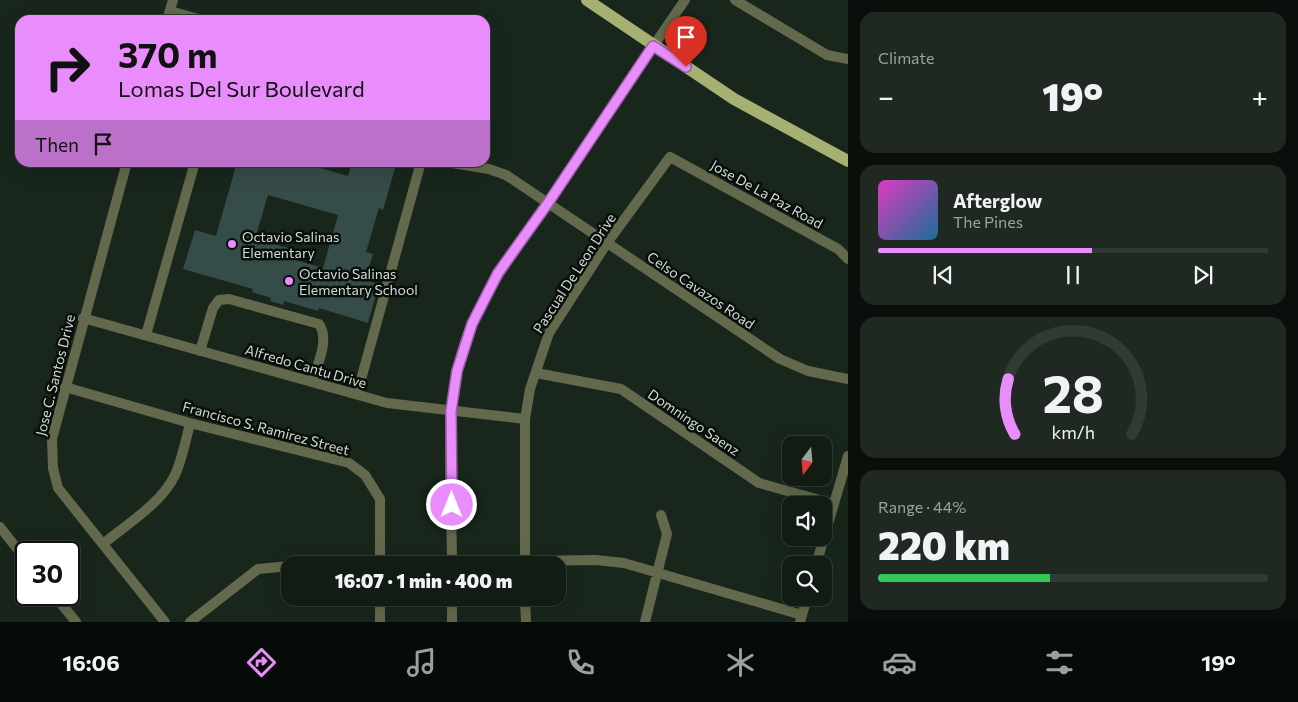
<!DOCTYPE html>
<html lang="en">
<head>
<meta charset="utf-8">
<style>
	:root { --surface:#121c15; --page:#1f2922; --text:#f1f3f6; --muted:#9ca1a0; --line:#313a34; --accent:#ea8dfc }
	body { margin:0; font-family:Commissioner,sans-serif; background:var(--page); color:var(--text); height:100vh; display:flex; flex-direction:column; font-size:19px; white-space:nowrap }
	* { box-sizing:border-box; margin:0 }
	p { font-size:16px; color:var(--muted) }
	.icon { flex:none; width:28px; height:28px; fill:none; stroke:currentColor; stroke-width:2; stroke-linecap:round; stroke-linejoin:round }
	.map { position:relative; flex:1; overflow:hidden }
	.panel { display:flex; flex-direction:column; gap:12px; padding:12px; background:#0a0f0c; width:450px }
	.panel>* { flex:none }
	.guide { position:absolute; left:15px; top:15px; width:475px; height:152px; border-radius:15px; box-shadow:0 5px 20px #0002,0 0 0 1px var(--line); background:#ea8dfc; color:#111; overflow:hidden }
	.needle { width:32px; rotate:196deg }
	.fabs { position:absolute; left:782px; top:436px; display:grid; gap:10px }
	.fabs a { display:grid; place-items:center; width:50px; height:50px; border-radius:10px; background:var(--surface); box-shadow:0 5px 20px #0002,0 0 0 1px var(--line); font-size:25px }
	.speed { position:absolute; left:15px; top:541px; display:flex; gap:10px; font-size:25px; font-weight:700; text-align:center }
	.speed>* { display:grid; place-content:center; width:65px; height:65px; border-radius:50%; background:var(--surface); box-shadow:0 5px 20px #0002,0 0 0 1px var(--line); line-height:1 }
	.speed .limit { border:2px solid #111; border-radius:8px; background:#fff; color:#111 }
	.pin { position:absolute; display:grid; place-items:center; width:42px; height:42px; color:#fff; margin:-51px -21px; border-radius:50% 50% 50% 0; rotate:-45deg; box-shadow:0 0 5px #0007 }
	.pin .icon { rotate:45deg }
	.me { position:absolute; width:55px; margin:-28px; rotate:0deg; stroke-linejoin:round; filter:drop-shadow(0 0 4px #0008) }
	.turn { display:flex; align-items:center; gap:18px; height:105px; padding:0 20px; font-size:22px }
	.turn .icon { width:65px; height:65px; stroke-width:2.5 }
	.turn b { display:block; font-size:35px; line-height:42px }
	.then { display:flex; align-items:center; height:48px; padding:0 20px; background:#0003; gap:10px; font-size:19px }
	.big { font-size:38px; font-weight:800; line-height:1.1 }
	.panel .card { flex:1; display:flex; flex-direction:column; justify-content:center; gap:8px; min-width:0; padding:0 18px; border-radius:15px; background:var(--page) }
	.panel .dial { align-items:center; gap:0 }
	.dial svg { height:130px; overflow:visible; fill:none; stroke:var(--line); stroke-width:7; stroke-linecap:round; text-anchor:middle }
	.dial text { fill:var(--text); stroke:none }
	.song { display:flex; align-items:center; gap:15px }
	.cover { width:60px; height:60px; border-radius:8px; background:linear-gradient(135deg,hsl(310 70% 55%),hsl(200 70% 35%)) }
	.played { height:5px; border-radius:2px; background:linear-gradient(90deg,var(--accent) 55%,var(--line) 55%) }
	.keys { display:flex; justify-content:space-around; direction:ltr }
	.heat { display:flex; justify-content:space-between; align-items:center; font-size:28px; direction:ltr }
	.charge { height:8px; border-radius:4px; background:linear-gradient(90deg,#34c759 44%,var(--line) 0) }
	.trip { position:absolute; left:281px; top:556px; width:285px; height:50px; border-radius:15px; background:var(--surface); box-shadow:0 5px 20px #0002,0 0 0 1px var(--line); font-weight:800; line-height:50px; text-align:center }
	.tabs { display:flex; height:80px; justify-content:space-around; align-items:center; background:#070b08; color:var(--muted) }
	.tabs .icon { width:35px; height:35px }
	.tabs .on { color:var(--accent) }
	.tabs b { font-size:22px; color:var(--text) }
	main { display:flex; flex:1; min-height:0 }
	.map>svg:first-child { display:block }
	.building { fill:#364c49; fill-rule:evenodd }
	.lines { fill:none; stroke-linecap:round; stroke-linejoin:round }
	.minor { stroke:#63694c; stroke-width:10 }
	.major { stroke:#a5b072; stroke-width:12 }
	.route-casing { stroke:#985ca4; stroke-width:12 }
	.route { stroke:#ea8dfc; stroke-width:9 }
	.poi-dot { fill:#ea8dfc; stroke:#080e09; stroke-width:2 }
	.labels { text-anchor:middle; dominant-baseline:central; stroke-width:5; stroke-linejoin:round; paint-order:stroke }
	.street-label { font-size:14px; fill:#d3dbd4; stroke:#080e09 }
	.poi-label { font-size:14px; fill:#d3dbd4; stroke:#080e09; text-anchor:start }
</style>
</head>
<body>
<main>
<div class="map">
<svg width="848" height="622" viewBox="0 0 848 622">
	<rect width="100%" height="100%" fill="#18261c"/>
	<!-- building -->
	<path class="building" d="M237,162H300L348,176L352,162H378L395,168L383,210L379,208L366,252L373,254L365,280L379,284L368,323L319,308L318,311L284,301L283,305L270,301L271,298L252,292L253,289L183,269L195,230L216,236ZM268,195L338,215L323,268L289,258L292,249L255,239Z"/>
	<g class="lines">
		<!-- minor -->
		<path class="minor" d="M735,0L827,55L848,59
			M170,11L202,20
			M167,20L173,0
			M127,162L52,439L53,468L58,488L165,622
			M446,162L489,169L506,175L780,359L808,371L848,379
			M83,318L387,403L525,419
			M146,335L195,162
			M200,351L213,308L219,300L229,299L319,324C330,340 317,365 312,382
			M536,373L621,389L759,483L834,504
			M65,387L190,423L349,463L365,475L380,499V565
			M357,394L421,162
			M0,527L26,560
			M103,544C127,524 161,504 175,475C182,459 186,440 190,423
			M328,565L525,561L596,560L624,563L802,615
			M452,565C452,502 445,435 457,372C470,304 514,253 552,198C596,132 640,65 685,0
			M525,565V419L530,389L549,333L607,243L670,157L838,249L848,259
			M816,565L848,456
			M54,595L76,622
			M452,598V622
			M525,598L526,622
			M190,622L258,569L290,566
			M380,622V598
			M645,622L667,534L661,515
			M800,622L807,598"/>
		<!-- major -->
		<path class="major" d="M587,0L734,99L848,161"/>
	</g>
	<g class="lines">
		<!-- route casing -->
		<g class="route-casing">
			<path id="route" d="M452,505L451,411L457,371L472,324L498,273L548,203L653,46L686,67"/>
		</g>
		<!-- route -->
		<use href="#route" class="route"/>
	</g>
	<!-- markers -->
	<g class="poi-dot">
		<circle cx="232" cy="244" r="5"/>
		<circle cx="289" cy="281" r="5"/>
	</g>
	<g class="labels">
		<!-- street labels -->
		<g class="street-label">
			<text transform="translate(767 194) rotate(29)">Jose De La Paz Road</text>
			<text transform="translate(574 273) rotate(-57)">Pascual De Leon Drive</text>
			<text transform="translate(701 290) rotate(34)">Celso Cavazos Road</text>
			<text transform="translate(306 366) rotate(16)">Alfredo Cantu Drive</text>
			<text transform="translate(55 375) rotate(-76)">Jose C. Santos Drive</text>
			<text transform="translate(694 422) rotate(34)">Domningo Saenz</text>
			<text transform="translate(266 428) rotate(15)">Francisco S. Ramirez Street</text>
		</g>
		<!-- poi labels -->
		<g class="poi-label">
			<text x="242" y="236">Octavio Salinas<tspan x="242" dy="16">Elementary</tspan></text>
			<text x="299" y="273">Octavio Salinas<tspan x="299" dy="16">Elementary School</tspan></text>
		</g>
	</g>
</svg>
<div class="fabs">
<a><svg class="needle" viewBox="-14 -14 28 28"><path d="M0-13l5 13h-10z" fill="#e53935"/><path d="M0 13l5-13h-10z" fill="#9ca1a0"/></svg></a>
<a><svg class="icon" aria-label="sound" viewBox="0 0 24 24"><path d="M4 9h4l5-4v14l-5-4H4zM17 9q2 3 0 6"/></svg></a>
<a><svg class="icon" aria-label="search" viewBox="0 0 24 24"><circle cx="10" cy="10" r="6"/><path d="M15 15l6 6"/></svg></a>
</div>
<div class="speed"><div class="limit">30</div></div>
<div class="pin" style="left:686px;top:67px;background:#d93025"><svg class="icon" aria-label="arrive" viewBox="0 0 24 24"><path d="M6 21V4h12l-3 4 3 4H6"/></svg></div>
<svg class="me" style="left:452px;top:505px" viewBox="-20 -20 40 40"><circle r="17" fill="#ea8dfc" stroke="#fff" stroke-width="3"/><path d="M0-11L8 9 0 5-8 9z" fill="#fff"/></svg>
<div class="trip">16:07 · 1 min · 400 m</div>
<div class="guide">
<div class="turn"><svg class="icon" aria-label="right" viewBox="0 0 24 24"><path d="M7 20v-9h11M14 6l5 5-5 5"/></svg><div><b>370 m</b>Lomas Del Sur Boulevard</div></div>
<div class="then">Then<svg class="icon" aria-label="arrive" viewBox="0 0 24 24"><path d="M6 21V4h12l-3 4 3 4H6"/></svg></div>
</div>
</div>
<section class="panel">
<div class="card"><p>Climate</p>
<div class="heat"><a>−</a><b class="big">19°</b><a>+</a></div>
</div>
<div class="card">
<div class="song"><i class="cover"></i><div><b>Afterglow</b><p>The Pines</p></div></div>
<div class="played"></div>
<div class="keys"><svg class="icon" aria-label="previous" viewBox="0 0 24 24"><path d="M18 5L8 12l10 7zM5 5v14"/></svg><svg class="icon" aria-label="pause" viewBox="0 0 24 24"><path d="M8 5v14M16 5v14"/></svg><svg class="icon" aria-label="next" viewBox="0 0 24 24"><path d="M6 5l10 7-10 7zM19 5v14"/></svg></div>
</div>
<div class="card dial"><svg viewBox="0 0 100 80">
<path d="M14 69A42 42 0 1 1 86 69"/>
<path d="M14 69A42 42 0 0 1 10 35" stroke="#ea8dfc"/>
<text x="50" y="56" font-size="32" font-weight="700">28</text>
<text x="50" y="72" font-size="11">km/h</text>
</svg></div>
<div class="card"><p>Range · 44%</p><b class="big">220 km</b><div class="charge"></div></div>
</section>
</main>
<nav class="tabs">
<b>16:06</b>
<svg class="icon on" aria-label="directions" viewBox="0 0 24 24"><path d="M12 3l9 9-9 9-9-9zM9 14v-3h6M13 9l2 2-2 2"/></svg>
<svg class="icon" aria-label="music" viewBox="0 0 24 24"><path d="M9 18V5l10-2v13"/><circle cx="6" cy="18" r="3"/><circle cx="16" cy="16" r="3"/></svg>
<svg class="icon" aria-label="phone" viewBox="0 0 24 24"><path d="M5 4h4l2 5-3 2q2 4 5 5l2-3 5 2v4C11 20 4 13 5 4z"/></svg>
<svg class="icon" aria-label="climate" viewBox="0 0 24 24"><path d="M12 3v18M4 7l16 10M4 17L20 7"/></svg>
<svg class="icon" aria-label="car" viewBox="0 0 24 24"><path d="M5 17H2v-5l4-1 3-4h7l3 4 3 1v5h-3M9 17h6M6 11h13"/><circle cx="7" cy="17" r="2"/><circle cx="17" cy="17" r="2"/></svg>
<svg class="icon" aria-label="filters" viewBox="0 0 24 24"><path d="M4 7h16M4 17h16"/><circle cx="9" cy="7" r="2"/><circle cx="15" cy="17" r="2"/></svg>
<b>19°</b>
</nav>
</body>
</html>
